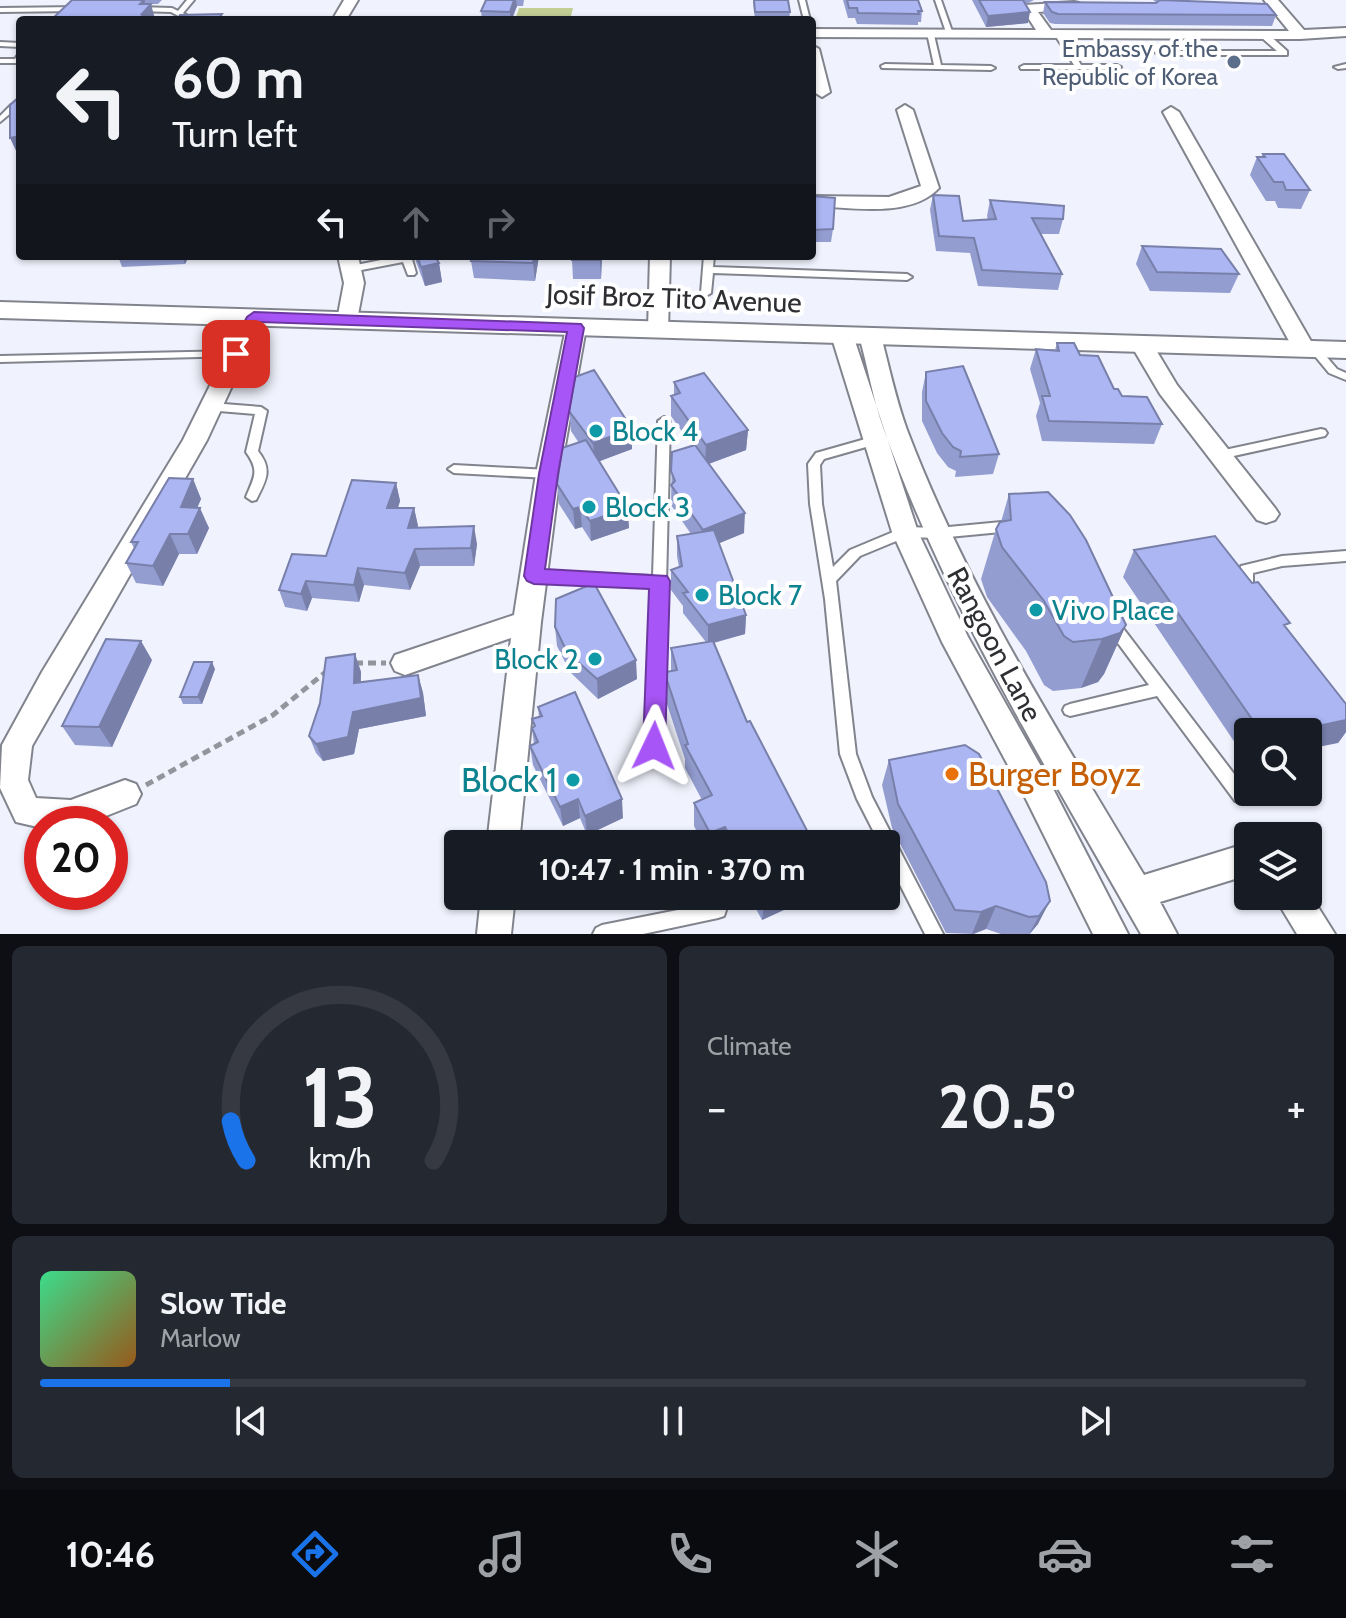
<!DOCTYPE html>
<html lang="en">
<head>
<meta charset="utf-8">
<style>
	:root { --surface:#171b24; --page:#242831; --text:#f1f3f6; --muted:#9ea1a6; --line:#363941; --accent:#1a73e8 }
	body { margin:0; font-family:Cabin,sans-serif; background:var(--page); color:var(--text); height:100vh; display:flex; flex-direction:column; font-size:30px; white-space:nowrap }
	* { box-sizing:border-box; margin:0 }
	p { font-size:26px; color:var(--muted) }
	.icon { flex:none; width:44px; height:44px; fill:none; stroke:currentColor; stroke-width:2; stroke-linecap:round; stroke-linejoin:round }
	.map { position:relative; height:934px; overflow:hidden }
	.side { display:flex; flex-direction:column; gap:12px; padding:12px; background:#0d0f14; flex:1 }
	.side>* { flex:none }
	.banner { position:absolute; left:16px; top:16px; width:800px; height:244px; border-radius:8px; box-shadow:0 2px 6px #0004; background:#171b24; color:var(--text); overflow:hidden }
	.tools { position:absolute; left:1234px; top:718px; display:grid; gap:16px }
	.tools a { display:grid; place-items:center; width:88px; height:88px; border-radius:8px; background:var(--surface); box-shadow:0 2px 6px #0004; font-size:40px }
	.speed { position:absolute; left:24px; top:806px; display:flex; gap:16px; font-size:40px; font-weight:700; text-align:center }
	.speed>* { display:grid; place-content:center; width:104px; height:104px; border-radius:50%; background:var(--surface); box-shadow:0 2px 6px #0004; line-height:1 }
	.speed .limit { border:12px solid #d22; background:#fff; color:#111 }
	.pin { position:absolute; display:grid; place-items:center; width:68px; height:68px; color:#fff; margin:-34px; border-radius:16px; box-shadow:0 4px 12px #0006 }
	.me { position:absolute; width:88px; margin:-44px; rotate:2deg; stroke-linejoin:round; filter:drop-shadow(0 0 6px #0008) }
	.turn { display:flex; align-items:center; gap:28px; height:168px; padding:0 24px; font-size:36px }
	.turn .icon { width:104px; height:104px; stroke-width:2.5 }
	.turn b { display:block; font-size:56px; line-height:68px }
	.lanes { display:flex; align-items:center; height:76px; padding:0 24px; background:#0003; justify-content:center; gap:40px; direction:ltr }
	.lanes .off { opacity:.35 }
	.big { font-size:60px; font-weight:800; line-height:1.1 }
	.side .card { flex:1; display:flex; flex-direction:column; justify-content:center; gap:12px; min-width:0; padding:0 28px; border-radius:12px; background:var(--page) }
	.side .dial { align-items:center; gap:0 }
	.dial svg { height:208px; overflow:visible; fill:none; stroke:var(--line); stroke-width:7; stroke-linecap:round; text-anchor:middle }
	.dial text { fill:var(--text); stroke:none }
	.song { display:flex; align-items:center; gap:24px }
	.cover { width:96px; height:96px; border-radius:12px; background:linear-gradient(135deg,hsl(150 70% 55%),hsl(30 70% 35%)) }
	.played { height:8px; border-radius:4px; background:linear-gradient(90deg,var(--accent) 15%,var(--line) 15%) }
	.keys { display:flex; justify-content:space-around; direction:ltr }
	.heat { display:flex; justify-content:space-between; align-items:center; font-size:44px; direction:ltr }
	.side .tiles { flex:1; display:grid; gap:12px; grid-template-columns:1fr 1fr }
	.card:last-child { grid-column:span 2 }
	.trip { position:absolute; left:444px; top:830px; width:456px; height:80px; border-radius:8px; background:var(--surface); box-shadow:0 2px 6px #0004; font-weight:800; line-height:80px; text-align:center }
	.tabs { display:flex; height:128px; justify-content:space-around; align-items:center; background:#090b0e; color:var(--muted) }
	.tabs .icon { width:56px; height:56px }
	.tabs .on { color:var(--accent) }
	.tabs b { font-size:36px; color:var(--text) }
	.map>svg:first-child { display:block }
	.green { fill:#c2ce94 }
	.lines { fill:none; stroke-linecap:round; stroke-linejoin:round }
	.service-casing { stroke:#82848d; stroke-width:4 }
	.minor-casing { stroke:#82848d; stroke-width:4 }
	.tertiary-casing { stroke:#82848d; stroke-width:4 }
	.path { stroke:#93949c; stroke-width:5; stroke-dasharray:8 5; stroke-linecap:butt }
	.service { fill:#fff; fill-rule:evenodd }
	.minor { fill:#fff; fill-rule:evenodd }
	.tertiary { fill:#fff; fill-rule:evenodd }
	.wall { fill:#939dd0 }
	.shaded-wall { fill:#787fa9 }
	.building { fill:#abb6f2; stroke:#787fa9; stroke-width:2 }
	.route { fill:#a855f7; stroke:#6d37a1; stroke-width:2 }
	.service-dot { fill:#5c6f8a; stroke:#fff; stroke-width:3 }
	.culture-dot { fill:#0f9aa8; stroke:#fff; stroke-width:3 }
	.food-dot { fill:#e8710a; stroke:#fff; stroke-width:3 }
	.labels { text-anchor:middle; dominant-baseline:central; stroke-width:8; stroke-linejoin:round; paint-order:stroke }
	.far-service-label { font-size:24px; fill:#4e5e75; stroke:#fff; text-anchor:end }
	.street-label { font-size:28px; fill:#2e2f33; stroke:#fff }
	.culture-label { font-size:28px; fill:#0d838f; stroke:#fff; text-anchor:start }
	.near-food-label { font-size:34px; fill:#c56008; stroke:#fff; text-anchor:start }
	.near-culture-label { font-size:34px; fill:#0d838f; stroke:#fff; text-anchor:end }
</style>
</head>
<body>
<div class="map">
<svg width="1346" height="934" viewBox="0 0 1346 934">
	<rect width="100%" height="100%" fill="#f0f2fd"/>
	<!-- green -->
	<path class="green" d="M519,8H573L570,20H515Z"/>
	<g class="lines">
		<!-- service casing -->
		<g class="service-casing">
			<path id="service" d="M187,0H194L183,13L194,20H186L171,12L137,11L134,9L137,7L172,8L178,11Z
				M799,0H805L810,20H804Z
				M935,0H941L954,37L947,35Z
				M0,8L78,7L81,9L78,11L0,12Z
				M927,33L934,35L941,65L991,66L995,68L991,70L882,68L881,66L885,64L934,65Z
				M1056,33H1062L1081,65H1117L1121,67L1117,69H1021L1020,67L1024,65H1074L1055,35Z
				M1261,33H1267L1287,51V55H1160L1156,53L1160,51H1277L1261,37Z
				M0,42L20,43V47L0,46Z
				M17,56H20V63H0V59H15Z
				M1346,64V68L1338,69L1334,67Z
				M11,105L18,107L0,122V116Z
				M401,256H411L416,273L414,275H408L403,262L351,272L346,269L351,266Z
				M704,256H714L713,267L907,274L912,277L907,280L713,273L711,293L706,296L701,293Z
				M1315,347L1319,348L1337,369L1346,373V380L1329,373L1310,350Z
				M236,351L240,352L241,354L240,356L0,362V356Z
				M211,403L261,407L267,411L258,451C273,470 266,480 256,500L252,501L246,497C254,477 260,471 246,452L255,414L207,410L205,407L207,404Z
				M664,417L670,421L662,746L659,751L654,753L649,751L646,746L652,586L534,581L529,580L527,576L529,572L534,571L653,576L658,421Z
				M1321,429L1325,430L1327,433L1325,436L1220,459L1214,455L1220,451Z
				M876,436L880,437L882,440L880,443L824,459L820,465L822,504L833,567L850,550L905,527L938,528L1012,521L1016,523L1018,526L1016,529L1012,531L938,538L906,537L860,556L836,581L856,754L872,797L943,934H925L886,857V844H880L857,799L840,754L825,599L810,504L808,464L816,453Z
				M454,465L548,470L554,474L548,478L454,473L448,469Z
				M1346,551V561L1282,566L1253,573V584L1256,589L1254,593C1238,597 1237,577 1241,566L1282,556Z
				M1111,618L1116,619L1247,791L1249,796L1247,801L1241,803L1235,801L1157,696L1070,716L1065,714L1063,710L1065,706L1070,704L1149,685L1106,627L1104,623L1106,619Z
				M718,902L724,904L726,910L724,916L718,918L643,934H593L596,928L602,925Z"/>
		</g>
		<!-- minor casing -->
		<g class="minor-casing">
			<path id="minor" d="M344,0H358L346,20H336L334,17Z
				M1264,0H1278L1304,30L1346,28V36L1300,39L812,37V29L1036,30L1022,8L1024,5L1074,2L1079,3V9L1038,12L1051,30L1289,31Z
				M812,45L819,49L830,92L822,97L814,92Z
				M905,105L913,110L939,188C910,219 850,207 812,206V196L889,197L921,186L897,110Z
				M1171,107L1179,112L1316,350L1313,355H1297L1294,350L1163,112Z
				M338,256H358L364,283L357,320L347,326L337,320L344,283Z
				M650,256H670L668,330L658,336L648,330Z
				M254,311L264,317L207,440L32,746L28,780L36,798L71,800L125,780L136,784L141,794L136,804L86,824H42V828L16,822L0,788L2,745L42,672L183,440L244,317Z
				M576,322L586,328L560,474L541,622L519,844H487L511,638L405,675L395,671L391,663L395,655L514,615L536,474L566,328Z
				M842,329L853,335L918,532L968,637L1047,777L1128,934H1093L1025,797L942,642L892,532L831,335Z
				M870,330L881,336C889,367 896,400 907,430C967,588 1058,731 1144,875L1248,843V875L1160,902L1177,934H1141C1048,770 948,608 884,430C873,400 868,367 859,336Z
				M1142,338L1150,340L1177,385L1275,508L1279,514L1275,520L1266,523L1257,520L1160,394L1131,345Z
				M1308,891L1335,934H1297L1274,896H1308Z
				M481,896H515L511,934H477Z"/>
		</g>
		<!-- tertiary casing -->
		<g class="tertiary-casing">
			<path id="tertiary" d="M0,302L1346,342V358L0,318Z"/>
		</g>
		<!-- path -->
		<path class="path" d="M355,663H386
			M146,785L273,715L327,671"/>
		<!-- service -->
		<use href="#service" class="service"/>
		<!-- minor -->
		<use href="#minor" class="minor"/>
		<!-- tertiary -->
		<use href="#tertiary" class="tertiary"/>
	</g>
	<!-- wall -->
	<path class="wall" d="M72,0H162L158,4H146L155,19Z
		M486,0H524L523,6H517L512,20H482L481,11Z
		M753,0H788L790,12L789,20H755Z
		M843,0H918L922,11L921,22H918V25L857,24L855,18H848Z
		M972,0H1034L1026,4L1028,23L986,27Z
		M1153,0H1252H1178L1175,1L1276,15L1272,26L1055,24L1050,23L1043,13L1045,2L1157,3Z
		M1263,154L1310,190L1301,209L1278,208L1275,201H1266L1250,175L1257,157H1261Z
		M933,195L963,221L988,220L987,216L990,200L1063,219L1059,234H1040L1062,274L1058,290L978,286L970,253L936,251L930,210Z
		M812,196L833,229L831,242H812Z
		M1142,246L1239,274L1230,293L1150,291L1136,264Z
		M118,256H189L185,264L122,267Z
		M414,256H435L439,263L442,282L425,286Z
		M473,256H539L535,281L474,278L471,261Z
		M602,256L601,279H573L572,260Z
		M1057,343L1080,355L1122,396L1162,424L1154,444L1042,441L1036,416L1040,403L1030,369L1036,349L1055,350Z
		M926,372L999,454L993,474L955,477L956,471L948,467L937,453L922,421V392Z
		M674,382L748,430L746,450L709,464L744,533L719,543L746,615L745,634L714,643L747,722L814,844H703L694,826V803L702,800L685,768V759L666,701V672L671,671V648L706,642L683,613V606L671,590V570L679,567L677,556V536L691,534L671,505L672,452L692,446L671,416V396L674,395Z
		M569,411L632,429V449L599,461L629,528L591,541L582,527L575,529L559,504L557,484L579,443L571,431Z
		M193,479L201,499L197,507L209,528L197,554H179L163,586L136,583L126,563L134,548L131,542Z
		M396,483L400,501L398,508H414L418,526L417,528L477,544L474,566H420L410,590L364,585L359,602L312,598L307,611L285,607L279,590L326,556Z
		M1009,494L1126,625L1104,674L1098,682L1081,688L1053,691L1044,685L1026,651L987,597L981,579L996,529L1001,522Z
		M1134,550L1287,629L1346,704V732L1338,743L1308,732H1248V762L1123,577Z
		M555,627L637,679L598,699L570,672L557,646Z
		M355,654L361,672V682L418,675L423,693L426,716L359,729L354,754L323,761L316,753L309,736Z
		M152,660L112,747L75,745L62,726Z
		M215,669L202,704H183L180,697Z
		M538,707L623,818L587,835L580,818L563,826L533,765L530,746L534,744L532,728L534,727L532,719L539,717Z
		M889,760L1046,882L1038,924L1030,934H1001L986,929L974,934L946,933L892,828L882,785Z
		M749,896H814L762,920Z"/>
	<!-- shaded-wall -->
	<path class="shaded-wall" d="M144,0L147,8L151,4L155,19L154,20H138L140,4Z
		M514,0H516L517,6L511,20L510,12Z
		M1030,12L1028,23L986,27L988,16Z
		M20,136V152L17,153L10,138Z
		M182,256H189L185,264Z
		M534,256H539L535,281L533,263Z
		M600,256H602L601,279L600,260Z
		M439,263L442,282L425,286L421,267Z
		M632,429V449L595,463L593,443Z
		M748,430L746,450L705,465L706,445Z
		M193,479L201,499L189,527L181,507Z
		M396,483L400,501L392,525L387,508Z
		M580,507L582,527L575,529L573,509Z
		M200,508L209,528L197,554L188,534Z
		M414,508L418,526L412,546L408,528Z
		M628,508L629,528L591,541L590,521Z
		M745,513L744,533L703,550V530Z
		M474,526L477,544L474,566L471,548Z
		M170,534L179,554L163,586L153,566Z
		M415,549L420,566L410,590L405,573Z
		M358,568L364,585L359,602L354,585Z
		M306,581L312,598L307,611L301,594Z
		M746,615L745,634L708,644V625Z
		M1126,625L1104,674L1098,682L1081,688L1102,639Z
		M141,641L152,660L112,747L99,727Z
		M355,654L361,672L360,701L354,683Z
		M636,660L637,679L598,699L597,679Z
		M212,662L215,669L202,704L198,697Z
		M418,675L423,693L426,716L359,729L354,754L323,761L316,744L353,712Z
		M1346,720V732L1338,743L1308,749V732H1290Z
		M578,799L580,818L563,826L560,807Z
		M622,799L623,818L587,835L585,816Z
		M725,827L724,844H709L710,833Z
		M772,896H814L762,920L765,899Z
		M1050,901L1038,924L1029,934L1039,916Z
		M996,906L986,929L972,934L981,912Z"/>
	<!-- building -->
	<path class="building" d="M72,0H144L140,4H151L142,14H144L138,20H51Z
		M486,0H514L510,12L481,11Z
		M754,0H788L790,12H755Z
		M847,0H918L922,11H918L919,14L858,13L857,8H849Z
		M979,0H1023L1030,12L988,16Z
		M1160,0L1267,4L1276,15L1058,14L1052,12L1045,2L1156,3Z
		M222,14L218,20H177L180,15Z
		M20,96V136L10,138V105Z
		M1263,154H1284L1310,190H1286L1283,182H1274L1257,157H1265Z
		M933,195L959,196L963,221L996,219L990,200L1064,206L1063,219L1032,218L1062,274L982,270L974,238L939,236Z
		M812,196L835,198L833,229L812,230Z
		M1142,246L1221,249L1239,274L1157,272Z
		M417,256H435L439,263L421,267Z
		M473,256H534L533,263L471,261Z
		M572,256H600V260H572Z
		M1057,343H1074L1080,355L1098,356L1114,389H1118L1122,396L1147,397L1162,424L1049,421L1042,396H1050L1036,349L1059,351Z
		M963,366L999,454L960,457L961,451L953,447L942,433L926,401V372Z
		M594,370L632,429L593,443L569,411L575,377Z
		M704,373L748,430L706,445L671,396L680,393L674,382Z
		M586,440L628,508L590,521L580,507L573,509L557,484L562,448Z
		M695,445L745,513L703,530L671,485L675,481L671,471L672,452Z
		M169,478L193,479L181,507L200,508L188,534H170L153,566L126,563L138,542H131Z
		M352,480L396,483L387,508H414L408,528L474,526L471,548L415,549L405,573L358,568L354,585L306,581L301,594L279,590L292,554L326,556Z
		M1048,492L1070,515L1086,540L1126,625L1120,633L1102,639L1073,642L1064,636L1044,601L1002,547L996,529L1000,522L1011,520L1009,494Z
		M714,530L746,615L708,625L683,593L688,592L671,570L682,566L677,536Z
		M1215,536L1252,583L1258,582L1290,623L1284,625L1346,704V720L1290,732H1261L1134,550Z
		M594,583L636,660L597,679L567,652L555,627L556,599Z
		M106,639L141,641L99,727L62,726Z
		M713,641L747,722L750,721L814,844H734L725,827L710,833L694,803L712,795L685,745L688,744L666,677V672L677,670L671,648Z
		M355,654L354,683L418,675L421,698L353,712L348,737L316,744L309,736L320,703L326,658Z
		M194,662H212L198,697H180Z
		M575,692L622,799L585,816L578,799L560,807L530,746L538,742L532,728L535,726L532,719L542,716L538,707Z
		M965,745L979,754L1046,882L1050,901L1039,916L1029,917L996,906L981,912L955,910L898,804L889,760Z"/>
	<!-- route -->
	<path class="route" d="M254,312L581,324L584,328L558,474L545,569L667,576L670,581L665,746L662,753L654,756L646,753L643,746L649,589L534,584L527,581L524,576L539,474L567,332L260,322L242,358H231L228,354L247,317Z"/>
	<!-- markers -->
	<circle class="service-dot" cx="1234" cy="62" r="8"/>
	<g class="culture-dot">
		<circle cx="596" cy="431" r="8"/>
		<circle cx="589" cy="507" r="8"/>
		<circle cx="702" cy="595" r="8"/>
		<circle cx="1036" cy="610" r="8"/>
		<circle cx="595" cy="659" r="8"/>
		<circle cx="573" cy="780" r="8"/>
	</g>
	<circle class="food-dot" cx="952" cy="774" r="8"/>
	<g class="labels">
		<!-- far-service labels -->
		<g class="far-service-label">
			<text x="1218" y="48">Embassy of the<tspan x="1218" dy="28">Republic of Korea</tspan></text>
		</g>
		<!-- street labels -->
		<g class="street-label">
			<text transform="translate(674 298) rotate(2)">Josif Broz Tito Avenue</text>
			<text transform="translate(995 644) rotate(62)">Rangoon Lane</text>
		</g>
		<!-- culture labels -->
		<g class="culture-label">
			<text x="612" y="431">Block 4</text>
			<text x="605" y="507">Block 3</text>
			<text x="718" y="595">Block 7</text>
			<text x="1052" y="610">Vivo Place</text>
			<text x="579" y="659" text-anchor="end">Block 2</text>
		</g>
		<!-- near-food labels -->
		<g class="near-food-label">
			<text x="968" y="774">Burger Boyz</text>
		</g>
		<!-- near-culture labels -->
		<g class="near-culture-label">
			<text x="557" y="780">Block 1</text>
		</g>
	</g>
</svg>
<div class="tools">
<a><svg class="icon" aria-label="search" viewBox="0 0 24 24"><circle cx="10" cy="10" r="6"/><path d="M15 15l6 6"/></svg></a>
<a><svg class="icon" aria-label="layers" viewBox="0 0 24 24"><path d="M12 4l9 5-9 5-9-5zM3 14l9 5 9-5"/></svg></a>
</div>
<div class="speed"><div class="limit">20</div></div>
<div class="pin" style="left:236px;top:354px;background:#d93025"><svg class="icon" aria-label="arrive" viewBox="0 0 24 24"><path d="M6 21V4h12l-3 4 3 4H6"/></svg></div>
<svg class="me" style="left:654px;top:746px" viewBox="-20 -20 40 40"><path d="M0-17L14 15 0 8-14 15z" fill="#a855f7" stroke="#fff" stroke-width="4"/></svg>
<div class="trip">10:47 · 1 min · 370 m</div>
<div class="banner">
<div class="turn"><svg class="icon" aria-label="left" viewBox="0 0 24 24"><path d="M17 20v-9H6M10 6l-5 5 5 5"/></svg><div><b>60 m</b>Turn left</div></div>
<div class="lanes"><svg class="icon" aria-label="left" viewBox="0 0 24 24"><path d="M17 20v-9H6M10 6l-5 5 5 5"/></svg><svg class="icon off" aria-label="ahead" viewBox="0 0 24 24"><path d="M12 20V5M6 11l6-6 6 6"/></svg><svg class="icon off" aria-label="right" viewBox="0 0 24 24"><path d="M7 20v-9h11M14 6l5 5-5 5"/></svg></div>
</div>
</div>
<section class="side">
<div class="tiles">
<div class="card dial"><svg viewBox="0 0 100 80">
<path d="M14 69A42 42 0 1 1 86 69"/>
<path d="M14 69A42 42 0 0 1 8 54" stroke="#1a73e8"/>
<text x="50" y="56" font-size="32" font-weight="700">13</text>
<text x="50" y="72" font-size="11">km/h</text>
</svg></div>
<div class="card"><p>Climate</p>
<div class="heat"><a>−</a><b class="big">20.5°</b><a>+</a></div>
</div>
<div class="card">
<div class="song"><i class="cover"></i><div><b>Slow Tide</b><p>Marlow</p></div></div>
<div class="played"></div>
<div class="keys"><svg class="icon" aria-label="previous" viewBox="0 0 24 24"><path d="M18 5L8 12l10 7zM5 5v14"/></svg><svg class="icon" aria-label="pause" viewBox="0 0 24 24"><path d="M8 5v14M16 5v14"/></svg><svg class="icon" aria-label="next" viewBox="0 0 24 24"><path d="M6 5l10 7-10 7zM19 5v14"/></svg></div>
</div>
</div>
</section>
<nav class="tabs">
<b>10:46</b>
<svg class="icon on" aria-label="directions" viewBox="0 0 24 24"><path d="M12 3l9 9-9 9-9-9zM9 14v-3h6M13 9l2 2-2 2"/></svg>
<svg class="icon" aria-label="music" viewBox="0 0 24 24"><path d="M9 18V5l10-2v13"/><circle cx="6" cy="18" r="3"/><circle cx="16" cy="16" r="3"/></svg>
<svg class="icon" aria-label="phone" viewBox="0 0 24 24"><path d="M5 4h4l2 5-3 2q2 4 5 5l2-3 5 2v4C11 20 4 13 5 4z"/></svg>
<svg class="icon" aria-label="climate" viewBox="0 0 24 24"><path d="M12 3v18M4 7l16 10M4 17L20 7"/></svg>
<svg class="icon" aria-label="car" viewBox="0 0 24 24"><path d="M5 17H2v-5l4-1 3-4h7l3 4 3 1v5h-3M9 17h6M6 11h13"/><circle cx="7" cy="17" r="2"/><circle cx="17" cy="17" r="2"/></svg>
<svg class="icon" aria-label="filters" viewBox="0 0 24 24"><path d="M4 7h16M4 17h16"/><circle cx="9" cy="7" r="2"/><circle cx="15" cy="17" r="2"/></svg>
</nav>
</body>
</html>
